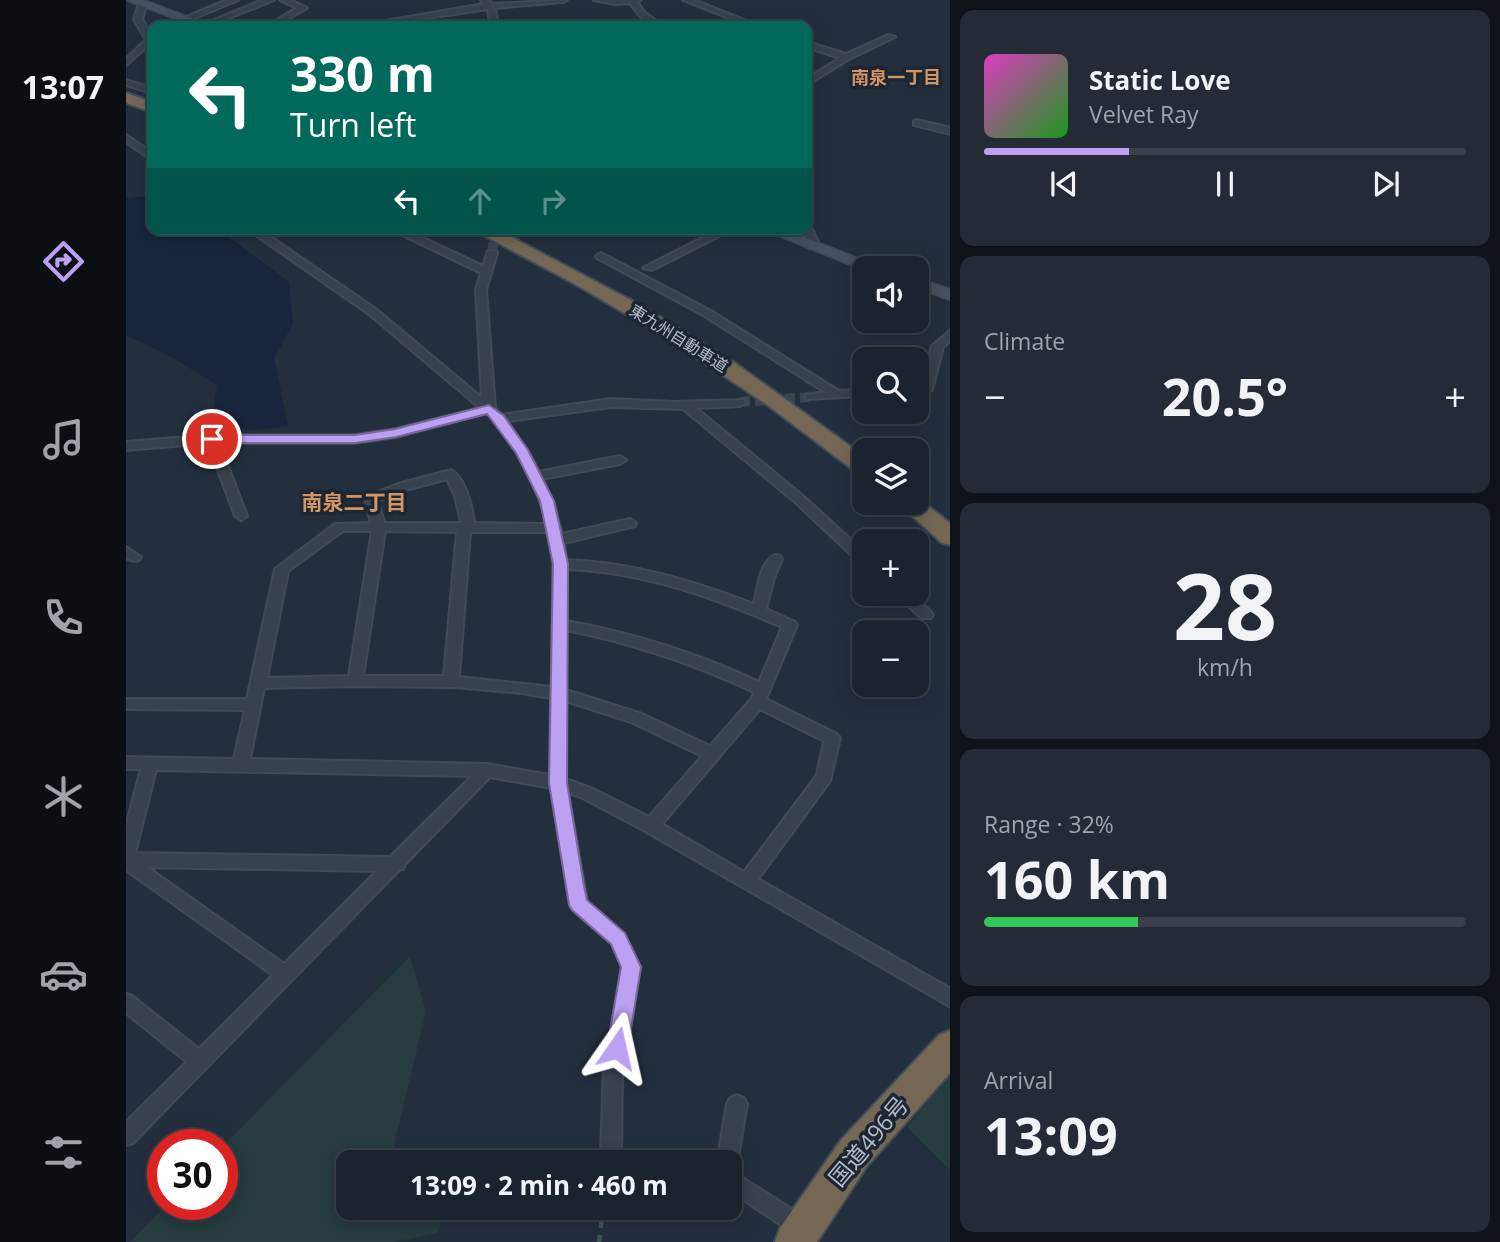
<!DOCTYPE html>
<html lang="en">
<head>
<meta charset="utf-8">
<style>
	:root { --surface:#1b232e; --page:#242b36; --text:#f1f3f6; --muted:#a0a4aa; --line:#39404a; --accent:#bca0f2 }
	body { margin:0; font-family:"Open Sans","Noto Sans JP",sans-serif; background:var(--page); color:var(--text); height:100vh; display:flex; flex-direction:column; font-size:26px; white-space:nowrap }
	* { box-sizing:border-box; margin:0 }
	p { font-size:23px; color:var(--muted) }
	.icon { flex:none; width:38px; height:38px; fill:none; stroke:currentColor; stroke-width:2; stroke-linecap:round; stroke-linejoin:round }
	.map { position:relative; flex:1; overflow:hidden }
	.side { display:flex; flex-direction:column; gap:10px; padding:10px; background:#0f1319; width:550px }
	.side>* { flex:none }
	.guide { position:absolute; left:21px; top:21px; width:665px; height:214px; border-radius:14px; box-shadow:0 4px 18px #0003,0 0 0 2px var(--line); background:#00695c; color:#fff; overflow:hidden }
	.tools { position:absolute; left:726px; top:256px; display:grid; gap:14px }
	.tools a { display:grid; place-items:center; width:77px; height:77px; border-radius:14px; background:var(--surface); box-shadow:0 4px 18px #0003,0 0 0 2px var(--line); font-size:35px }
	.speed { position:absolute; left:21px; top:1129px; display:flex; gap:14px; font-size:35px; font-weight:700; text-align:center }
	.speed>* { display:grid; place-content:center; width:91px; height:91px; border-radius:50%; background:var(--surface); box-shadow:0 4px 18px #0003,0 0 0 2px var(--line); line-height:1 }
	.speed .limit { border:10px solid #d22; background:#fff; color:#111 }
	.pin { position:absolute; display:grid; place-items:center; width:60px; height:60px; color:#fff; margin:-30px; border:4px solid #fff; border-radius:50%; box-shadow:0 2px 7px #0007 }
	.me { position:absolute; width:77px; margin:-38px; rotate:11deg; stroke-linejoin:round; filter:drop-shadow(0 0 5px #0008) }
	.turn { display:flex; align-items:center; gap:24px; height:147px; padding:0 28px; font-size:32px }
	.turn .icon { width:91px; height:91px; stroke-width:2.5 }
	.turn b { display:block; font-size:49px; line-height:60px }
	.lanes { display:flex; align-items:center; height:66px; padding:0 28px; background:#0003; justify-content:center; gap:35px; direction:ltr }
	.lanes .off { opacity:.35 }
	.big { font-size:52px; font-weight:700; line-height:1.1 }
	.side .card { flex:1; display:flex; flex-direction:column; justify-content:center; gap:10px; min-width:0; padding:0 24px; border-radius:14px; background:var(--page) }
	.side .dial { align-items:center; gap:0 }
	.dial b { font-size:91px; line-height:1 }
	.song { display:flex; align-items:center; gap:21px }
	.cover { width:84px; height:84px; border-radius:10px; background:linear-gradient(135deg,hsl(310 70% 55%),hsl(120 70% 35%)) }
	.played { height:7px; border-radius:4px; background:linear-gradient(90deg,var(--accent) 30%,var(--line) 30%) }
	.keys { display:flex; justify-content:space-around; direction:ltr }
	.heat { display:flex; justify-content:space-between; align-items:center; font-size:38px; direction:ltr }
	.charge { height:10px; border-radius:5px; background:linear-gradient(90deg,#34c759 32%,var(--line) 0) }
	.trip { position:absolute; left:210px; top:1150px; width:406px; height:70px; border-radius:14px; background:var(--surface); box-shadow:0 4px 18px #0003,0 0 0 2px var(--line); font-weight:700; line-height:70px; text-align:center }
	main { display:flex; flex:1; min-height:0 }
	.menu { display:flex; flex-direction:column; width:126px; justify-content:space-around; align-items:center; background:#0b0e12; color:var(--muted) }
	.menu .icon { width:49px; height:49px }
	.menu .active { color:var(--accent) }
	.menu b { font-size:32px; color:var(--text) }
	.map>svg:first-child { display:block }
	.green { fill:#263c3f }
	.water { fill:#17263c }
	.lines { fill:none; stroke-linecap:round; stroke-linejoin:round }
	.street-tunnel { stroke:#3a4453; stroke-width:10; stroke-dasharray:10 5; stroke-linecap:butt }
	.street-casing { stroke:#414a57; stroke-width:4 }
	.secondary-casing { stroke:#414a57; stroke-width:3 }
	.highway-casing { stroke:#434c59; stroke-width:4 }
	.path { stroke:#3f5557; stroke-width:4.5; stroke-dasharray:7 7; stroke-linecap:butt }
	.street { fill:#38414e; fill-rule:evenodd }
	.secondary { fill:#465061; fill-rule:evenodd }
	.highway { fill:#746855; fill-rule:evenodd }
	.route { fill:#bca0f2; stroke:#7a689d; stroke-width:2 }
	.labels { text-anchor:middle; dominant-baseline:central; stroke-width:7; stroke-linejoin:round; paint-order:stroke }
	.far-street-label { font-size:16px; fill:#b4bcc9; stroke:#1d2633 }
	.far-neighbourhood-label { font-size:18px; font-weight:bold; fill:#d59563; stroke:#1d2633 }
	.neighbourhood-label { font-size:21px; font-weight:bold; fill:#d59563; stroke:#1d2633 }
	.near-street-label { font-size:23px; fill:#b4bcc9; stroke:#1d2633 }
</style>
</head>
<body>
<main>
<nav class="menu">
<b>13:07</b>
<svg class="icon active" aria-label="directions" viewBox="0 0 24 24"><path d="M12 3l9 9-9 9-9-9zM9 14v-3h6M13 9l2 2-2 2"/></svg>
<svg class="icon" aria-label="music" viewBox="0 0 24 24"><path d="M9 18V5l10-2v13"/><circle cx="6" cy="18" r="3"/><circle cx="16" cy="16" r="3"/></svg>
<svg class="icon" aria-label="phone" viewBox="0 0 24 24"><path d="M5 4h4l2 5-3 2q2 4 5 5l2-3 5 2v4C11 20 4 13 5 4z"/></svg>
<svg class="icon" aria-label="climate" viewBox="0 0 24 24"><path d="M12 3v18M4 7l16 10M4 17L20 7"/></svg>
<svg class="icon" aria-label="car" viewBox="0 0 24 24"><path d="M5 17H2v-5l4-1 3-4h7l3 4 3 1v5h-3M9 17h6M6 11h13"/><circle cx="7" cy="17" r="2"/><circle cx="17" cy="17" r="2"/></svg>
<svg class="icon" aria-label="filters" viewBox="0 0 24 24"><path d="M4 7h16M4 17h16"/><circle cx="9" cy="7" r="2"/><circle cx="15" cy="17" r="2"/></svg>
</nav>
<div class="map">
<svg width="825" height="1242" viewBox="0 0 825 1242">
	<rect width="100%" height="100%" fill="#242f3e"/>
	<!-- green -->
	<path class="green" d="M284,956L300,1011L268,1145L287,1162H222V1208H320L312,1233L267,1242H4L41,1204H96V1147Z
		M824,1074V1170L781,1127Z"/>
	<!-- water -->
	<path class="water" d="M22,196L26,197V229H92L163,282L167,324L148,358L162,426C140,428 100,439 89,413C87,405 90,393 91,385L49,359L0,335V198Z"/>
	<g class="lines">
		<!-- street-tunnel -->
		<path class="street-tunnel" d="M366,253L370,229
			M614,402L684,397"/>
		<!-- street casing -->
		<g class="street-casing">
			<path id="street" d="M101,0H112L62,21L55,19Z
				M137,0H148L83,26H73Z
				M154,0H164L181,8L150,26H141L171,8Z
				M355,0H361L367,4L441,0L437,2L369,8L372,26H364L362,9L247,26H231L358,4Z
				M468,0H515L511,2L519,13L538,26C522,27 513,16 504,3L490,4Z
				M557,0H568L633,26H623Z
				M17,2L21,4L16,19L26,37V42L0,65V59L20,40L8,19L13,4Z
				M762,35L769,37L723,59L681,85V79L714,58L681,47V42L720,54Z
				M0,80L26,88V93L0,85Z
				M791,120L825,128V134L788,125V121Z
				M0,135L26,153V160L0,142Z
				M681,226L686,229L692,242L683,248L678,245L682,241L676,229H681Z
				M121,229H133L251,310L356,398L350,290L355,273L264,229H278L357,266L362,251H370L371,253L360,290L369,408L376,415L485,399L547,402L618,400L620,402L614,406L570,408L677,496L738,552V563L733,562L669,502L557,409L485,407L381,421L403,453L413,472L494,456L500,460L494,464L416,479L427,501L436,534L504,519L510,523L509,526L438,543L440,560C506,562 567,581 628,604C631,590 634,561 649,555L654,556L656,559L648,578L640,609L669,622L671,625L640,699L711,734L714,738L704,781L632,879L825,989V1007L519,831L455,797L442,793L461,902L498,934L514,967L496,1070L495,1153L492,1160L486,1162L478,1160L475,1153L478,1070L496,967L486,944L447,910L444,905L425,788L364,777L279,864L277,869L273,870L7,1143L0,1145V1122L61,1062L0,1013V994L6,996L73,1049L147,975L0,870V826L15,769H0V757L108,759L119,710L0,709V699H121L149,569L209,524L245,523L239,499L241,496L272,484L325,470C339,477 347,509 348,523L421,524C410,484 390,443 361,413L270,437L229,443H93L121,516L115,520L109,516L82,443L0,450V442L86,435H229L270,429L354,408L243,314ZM321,479L329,496L335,522L334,523H258L252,501L280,490ZM217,531H246L223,676L141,678L162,571ZM259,531L331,532L318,676H237ZM344,532H423L427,564L426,687L333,677ZM441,569C517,572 587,597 656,627L633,682C571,653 507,633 440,621ZM440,630C506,643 568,664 628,692L626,698L584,746L516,714L440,690ZM226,686L329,687L396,693L425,698L424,775L361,764L124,759L138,688ZM440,701L505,722L576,756L523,817L467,789L440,779ZM634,709L698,741L691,775L618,872L536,824ZM30,770L346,776L264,857L9,853ZM21,867L251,871L158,964Z
				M594,229H607L526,270L517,268Z
				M475,253L585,311L713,391L738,390V396L680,399V395L699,392L577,315L471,258L470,256Z
				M825,330V340L817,347L806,390L800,393H791V387H795L806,346Z
				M0,547L15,557L13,560L8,561L0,558Z
				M769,593H785L805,612L807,615L805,618H795Z
				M611,1095L618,1098L621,1104L611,1162L608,1169L604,1170L683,1220L686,1227L683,1234L676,1237L669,1234L604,1191V1162H591L601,1104L604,1098Z"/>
		</g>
		<!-- secondary casing -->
		<g class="secondary-casing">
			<path id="secondary" d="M1,0H17L85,26H69Z
				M636,229H657L756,268L738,270Z
				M791,278L825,290V300L791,288Z"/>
		</g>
		<!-- highway casing -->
		<g class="highway-casing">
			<path id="highway" d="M0,93L26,102V112L0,103Z
				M346,229H370L512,304L609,363L738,456V474L730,472L640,404L546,341L449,284Z
				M791,497L825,524V545L816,543L771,502H791Z
				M825,1030V1072L741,1166L691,1242H649L654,1228L715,1140L813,1035Z"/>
		</g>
		<!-- path -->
		<path class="path" d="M473,1242L477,1208"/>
		<!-- street -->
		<use href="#street" class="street"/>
		<!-- secondary -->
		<use href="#secondary" class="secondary"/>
		<!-- highway -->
		<use href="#highway" class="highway"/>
	</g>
	<!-- route -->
	<path class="route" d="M363,405L378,416L402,450L428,501L442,564L441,783L458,886L461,900L499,933L515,967L502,1048L499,1055L491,1058L484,1055L481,1048L495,967L485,944L446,910L443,905L423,783L427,564L414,501L390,453L361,414L270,437L229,443H86L79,439L86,435H229L269,429Z"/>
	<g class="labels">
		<!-- far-street labels -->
		<g class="far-street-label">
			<text transform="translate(553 338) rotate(32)">東九州自動車道</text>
		</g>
		<!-- far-neighbourhood labels -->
		<g class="far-neighbourhood-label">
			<text x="770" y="77">南泉一丁目</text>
		</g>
		<!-- neighbourhood labels -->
		<g class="neighbourhood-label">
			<text x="228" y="502">南泉二丁目</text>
		</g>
		<!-- near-street labels -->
		<g class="near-street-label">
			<text transform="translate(742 1141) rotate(-50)">国道496号</text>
		</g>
	</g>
</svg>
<div class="tools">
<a><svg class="icon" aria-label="sound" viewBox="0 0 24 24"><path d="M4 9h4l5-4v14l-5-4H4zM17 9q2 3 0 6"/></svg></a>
<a><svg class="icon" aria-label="search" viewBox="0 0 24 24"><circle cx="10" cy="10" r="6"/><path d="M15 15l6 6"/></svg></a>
<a><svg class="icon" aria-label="layers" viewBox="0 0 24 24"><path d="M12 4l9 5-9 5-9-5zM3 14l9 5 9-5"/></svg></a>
<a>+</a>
<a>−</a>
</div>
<div class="speed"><div class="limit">30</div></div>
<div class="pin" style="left:86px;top:439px;background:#d93025"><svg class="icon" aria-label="arrive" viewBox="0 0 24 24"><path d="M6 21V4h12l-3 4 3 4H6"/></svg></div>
<svg class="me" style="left:491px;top:1048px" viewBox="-20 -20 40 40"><path d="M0-17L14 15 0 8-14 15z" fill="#bca0f2" stroke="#fff" stroke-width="4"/></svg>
<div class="trip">13:09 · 2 min · 460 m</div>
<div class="guide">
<div class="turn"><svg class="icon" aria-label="left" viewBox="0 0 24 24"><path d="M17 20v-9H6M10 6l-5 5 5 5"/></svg><div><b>330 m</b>Turn left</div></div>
<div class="lanes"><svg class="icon" aria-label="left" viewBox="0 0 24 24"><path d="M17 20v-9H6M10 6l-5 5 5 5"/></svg><svg class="icon off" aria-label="ahead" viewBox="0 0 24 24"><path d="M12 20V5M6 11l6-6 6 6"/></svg><svg class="icon off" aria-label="right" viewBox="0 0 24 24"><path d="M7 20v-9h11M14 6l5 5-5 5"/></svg></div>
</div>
</div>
<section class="side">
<div class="card">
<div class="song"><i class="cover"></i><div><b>Static Love</b><p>Velvet Ray</p></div></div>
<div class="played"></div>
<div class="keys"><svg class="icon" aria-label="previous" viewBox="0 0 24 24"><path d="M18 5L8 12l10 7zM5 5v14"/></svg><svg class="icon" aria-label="pause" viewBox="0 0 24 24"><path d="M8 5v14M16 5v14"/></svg><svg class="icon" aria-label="next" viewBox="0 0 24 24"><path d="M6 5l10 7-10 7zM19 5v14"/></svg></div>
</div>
<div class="card"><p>Climate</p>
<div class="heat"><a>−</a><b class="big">20.5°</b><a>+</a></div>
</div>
<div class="card dial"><b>28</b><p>km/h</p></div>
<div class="card"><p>Range · 32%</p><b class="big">160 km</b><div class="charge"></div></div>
<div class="card"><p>Arrival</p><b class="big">13:09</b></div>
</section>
</main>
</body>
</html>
